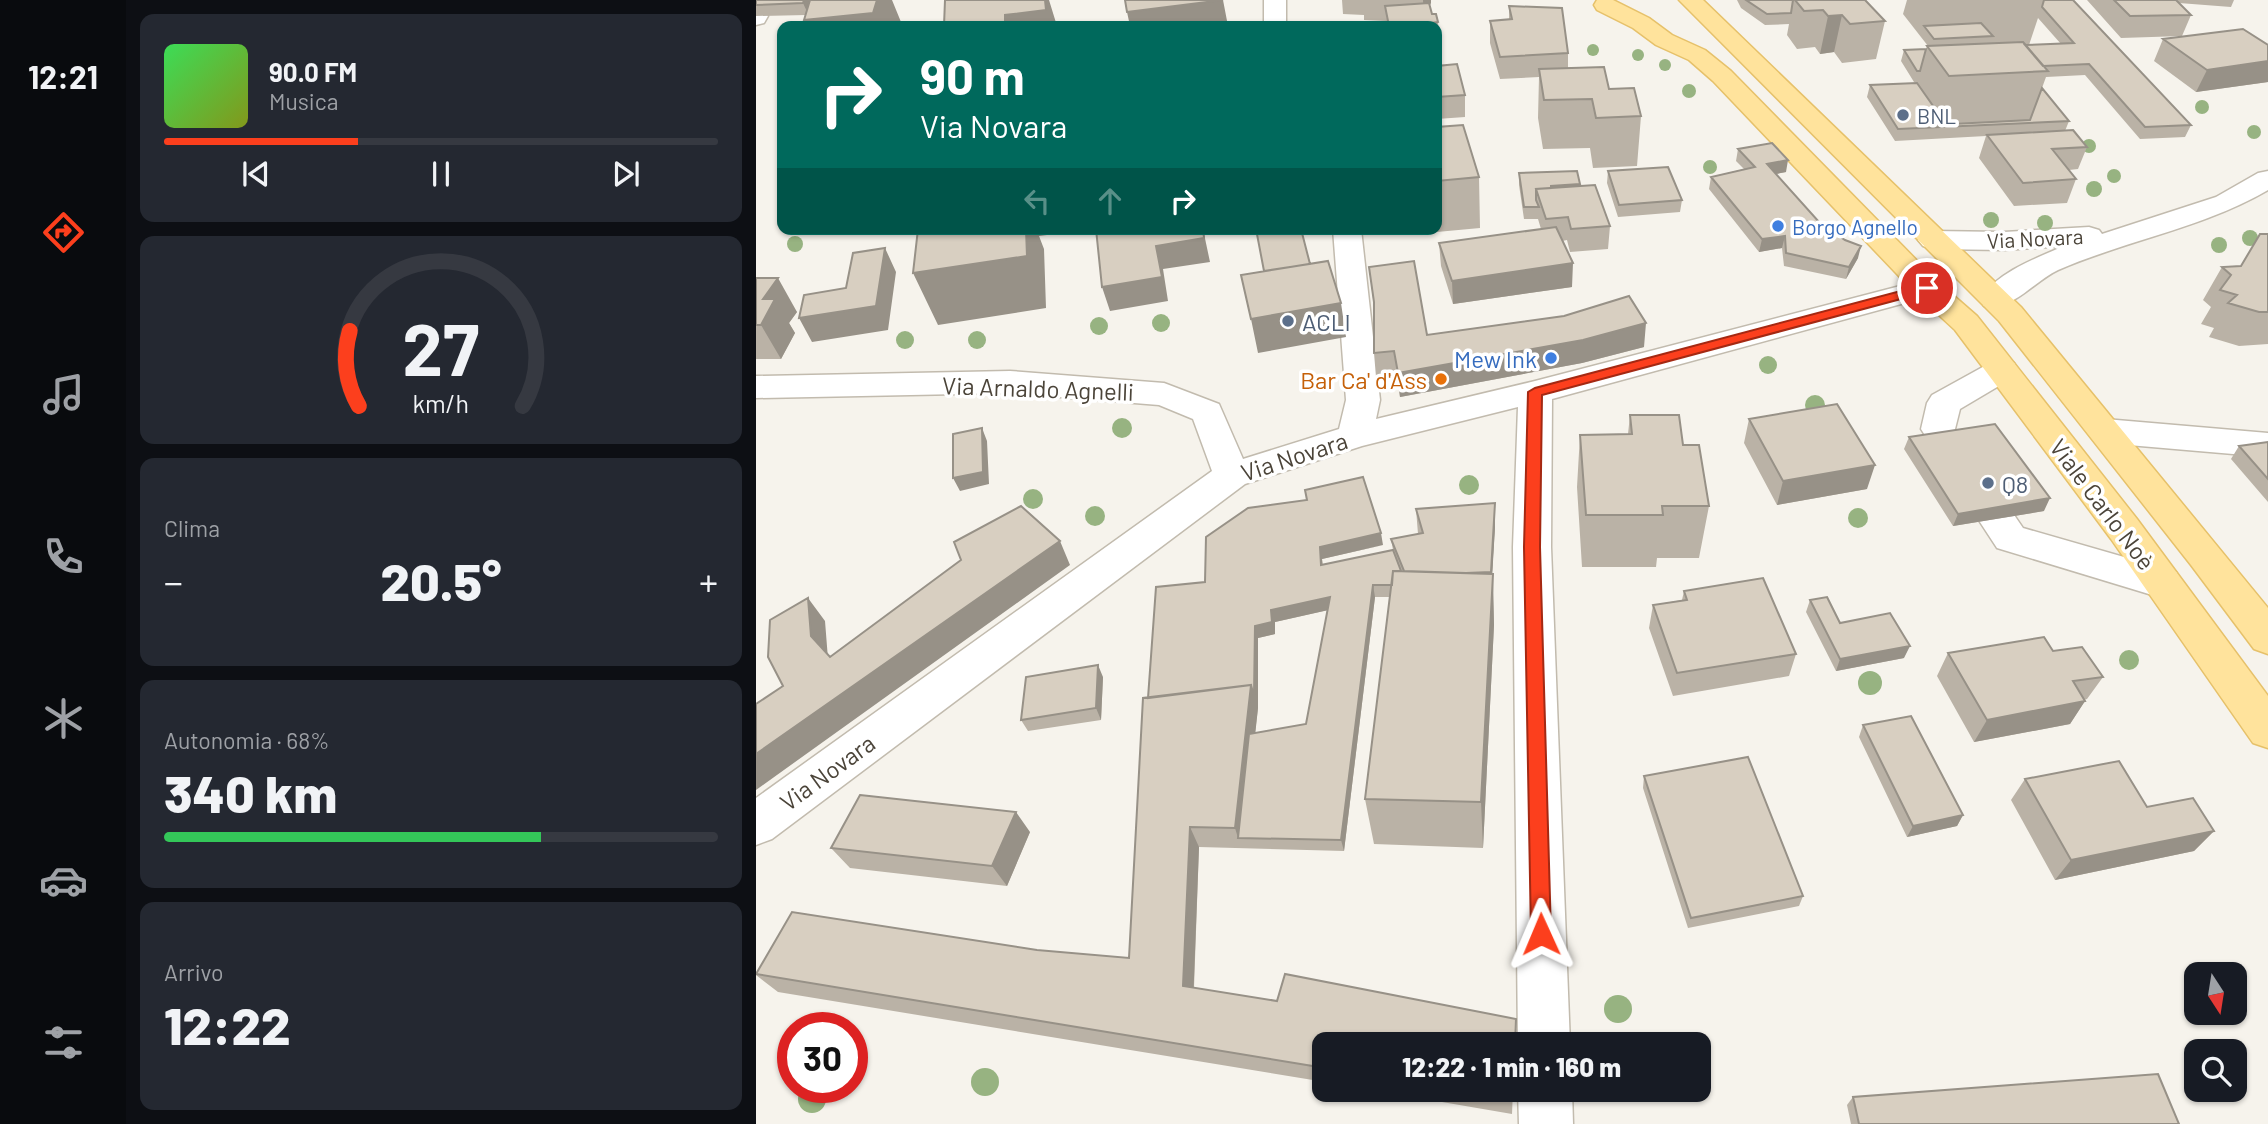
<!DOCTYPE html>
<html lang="it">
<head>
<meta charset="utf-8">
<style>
	:root { --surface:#171b24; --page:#242831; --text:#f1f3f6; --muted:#9ea1a6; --line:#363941; --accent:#fc3f1d }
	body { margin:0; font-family:Barlow,sans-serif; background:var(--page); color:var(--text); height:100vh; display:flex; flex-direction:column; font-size:26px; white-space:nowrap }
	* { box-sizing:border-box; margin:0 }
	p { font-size:23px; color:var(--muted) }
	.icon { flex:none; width:38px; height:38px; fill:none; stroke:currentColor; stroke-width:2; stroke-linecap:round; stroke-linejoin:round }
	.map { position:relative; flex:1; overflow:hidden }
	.side { display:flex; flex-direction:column; gap:14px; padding:14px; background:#0d0f14; width:630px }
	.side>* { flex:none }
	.hud { position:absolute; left:21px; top:21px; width:665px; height:214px; border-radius:14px; box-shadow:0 2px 5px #0004; background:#00695c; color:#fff; overflow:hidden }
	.needle { width:46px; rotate:168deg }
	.fabs { position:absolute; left:1428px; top:962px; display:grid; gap:14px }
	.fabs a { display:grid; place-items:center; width:63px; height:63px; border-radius:14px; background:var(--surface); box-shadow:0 2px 5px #0004; font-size:35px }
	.speed { position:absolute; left:21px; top:1012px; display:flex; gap:14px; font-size:35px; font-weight:700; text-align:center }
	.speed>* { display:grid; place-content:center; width:91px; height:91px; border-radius:50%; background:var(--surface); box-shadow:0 2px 5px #0004; line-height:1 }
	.speed .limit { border:10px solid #d22; background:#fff; color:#111 }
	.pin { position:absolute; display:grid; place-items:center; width:60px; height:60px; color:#fff; margin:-30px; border:4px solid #fff; border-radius:50%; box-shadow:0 2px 7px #0007 }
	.me { position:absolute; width:77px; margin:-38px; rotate:359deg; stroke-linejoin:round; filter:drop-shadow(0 0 5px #0008) }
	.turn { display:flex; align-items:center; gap:24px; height:147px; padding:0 28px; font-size:32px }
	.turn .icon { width:91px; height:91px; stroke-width:2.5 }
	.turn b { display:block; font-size:49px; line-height:60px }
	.lanes { display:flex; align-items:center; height:66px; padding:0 28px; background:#0003; justify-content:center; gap:35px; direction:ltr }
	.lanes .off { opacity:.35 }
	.big { font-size:52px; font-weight:800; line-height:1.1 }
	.side .widget { flex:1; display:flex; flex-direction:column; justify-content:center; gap:10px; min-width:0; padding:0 24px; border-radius:14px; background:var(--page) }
	.side .dial { align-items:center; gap:0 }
	.dial svg { height:182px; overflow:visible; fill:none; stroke:var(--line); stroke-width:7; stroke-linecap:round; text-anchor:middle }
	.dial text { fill:var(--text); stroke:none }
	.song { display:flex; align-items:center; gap:21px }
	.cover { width:84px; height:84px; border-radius:10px; background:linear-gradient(135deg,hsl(130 70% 55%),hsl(70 70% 35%)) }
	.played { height:7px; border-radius:4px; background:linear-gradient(90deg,var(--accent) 35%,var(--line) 35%) }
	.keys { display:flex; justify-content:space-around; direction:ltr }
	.heat { display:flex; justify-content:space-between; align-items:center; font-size:38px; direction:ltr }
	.charge { height:10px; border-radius:5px; background:linear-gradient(90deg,#34c759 68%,var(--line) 0) }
	.trip { position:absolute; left:556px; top:1032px; width:399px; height:70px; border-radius:14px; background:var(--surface); box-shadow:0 2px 5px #0004; font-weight:800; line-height:70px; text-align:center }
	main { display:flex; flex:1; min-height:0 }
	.tab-bar { display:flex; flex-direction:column; width:126px; justify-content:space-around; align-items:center; background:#090b0e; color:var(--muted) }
	.tab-bar .icon { width:49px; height:49px }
	.tab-bar .selected { color:var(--accent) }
	.tab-bar b { font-size:32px; color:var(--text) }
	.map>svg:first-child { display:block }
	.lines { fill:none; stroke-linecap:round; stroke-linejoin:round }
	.minor-casing { stroke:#c2bbae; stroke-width:3 }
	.major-casing { stroke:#e6c16a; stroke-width:3 }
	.minor { fill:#fff; fill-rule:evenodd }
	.major { fill:#ffe39c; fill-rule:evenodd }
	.tree { fill:#97b381 }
	.wall { fill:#bab2a6; fill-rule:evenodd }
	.shaded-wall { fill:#979187 }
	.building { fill:#d8cfc1; stroke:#979187; stroke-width:2 }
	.route { fill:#fc3f1d; stroke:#a42913; stroke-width:2 }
	.service-dot { fill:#5c6f8a; stroke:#fff; stroke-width:2.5 }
	.shop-dot { fill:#3f7fe0; stroke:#fff; stroke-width:2.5 }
	.food-dot { fill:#e8710a; stroke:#fff; stroke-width:2.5 }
	.labels { text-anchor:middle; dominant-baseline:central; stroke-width:7; stroke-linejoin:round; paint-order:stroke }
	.far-service-label { font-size:21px; fill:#4e5e75; stroke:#fff; text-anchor:start }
	.far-shop-label { font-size:21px; fill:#366cbe; stroke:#fff; text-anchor:start }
	.far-street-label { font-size:21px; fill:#4b4439; stroke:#fff }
	.service-label { font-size:24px; fill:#4e5e75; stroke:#fff; text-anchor:start }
	.shop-label { font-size:24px; fill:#366cbe; stroke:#fff; text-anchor:end }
	.food-label { font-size:24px; fill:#c56008; stroke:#fff; text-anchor:end }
	.street-label { font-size:24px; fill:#4b4439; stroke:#fff }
</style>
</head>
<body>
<main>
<nav class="tab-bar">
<b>12:21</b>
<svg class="icon selected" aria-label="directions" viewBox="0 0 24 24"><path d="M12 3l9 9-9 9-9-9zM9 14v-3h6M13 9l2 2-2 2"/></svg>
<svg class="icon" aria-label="music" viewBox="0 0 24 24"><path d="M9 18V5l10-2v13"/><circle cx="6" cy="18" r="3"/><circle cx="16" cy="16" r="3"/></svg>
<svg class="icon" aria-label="phone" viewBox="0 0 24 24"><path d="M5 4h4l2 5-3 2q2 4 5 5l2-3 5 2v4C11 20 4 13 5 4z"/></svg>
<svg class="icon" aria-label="climate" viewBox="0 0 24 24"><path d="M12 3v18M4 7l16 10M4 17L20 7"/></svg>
<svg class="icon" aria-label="car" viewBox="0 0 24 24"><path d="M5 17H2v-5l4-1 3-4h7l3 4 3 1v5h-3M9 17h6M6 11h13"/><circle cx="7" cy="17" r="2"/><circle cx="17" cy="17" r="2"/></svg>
<svg class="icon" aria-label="filters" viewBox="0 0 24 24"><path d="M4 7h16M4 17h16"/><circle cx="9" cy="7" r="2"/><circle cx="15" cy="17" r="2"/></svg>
</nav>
<section class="side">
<div class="widget">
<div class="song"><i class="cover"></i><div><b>90.0 FM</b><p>Musica</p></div></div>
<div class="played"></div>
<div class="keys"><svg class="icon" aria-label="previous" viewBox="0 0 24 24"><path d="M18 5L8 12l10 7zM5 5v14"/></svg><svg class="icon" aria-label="pause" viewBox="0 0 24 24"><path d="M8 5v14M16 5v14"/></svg><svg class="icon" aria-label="next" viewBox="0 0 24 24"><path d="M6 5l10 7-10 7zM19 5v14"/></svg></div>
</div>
<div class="widget dial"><svg viewBox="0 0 100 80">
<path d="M14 69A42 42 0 1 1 86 69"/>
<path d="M14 69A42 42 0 0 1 10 36" stroke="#fc3f1d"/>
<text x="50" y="56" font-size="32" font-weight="700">27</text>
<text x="50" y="72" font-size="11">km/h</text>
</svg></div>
<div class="widget"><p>Clima</p>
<div class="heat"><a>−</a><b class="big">20.5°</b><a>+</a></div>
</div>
<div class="widget"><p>Autonomia · 68%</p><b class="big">340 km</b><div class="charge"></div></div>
<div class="widget"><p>Arrivo</p><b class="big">12:22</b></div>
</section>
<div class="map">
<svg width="1512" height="1124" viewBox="0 0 1512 1124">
	<rect width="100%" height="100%" fill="#f6f3ec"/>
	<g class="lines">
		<!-- minor casing -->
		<g class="minor-casing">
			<path id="minor" d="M508,0H530V26H508Z
				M0,9L9,11L12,16L8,23L0,25Z
				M1512,171V190C1447,228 1371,240 1302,270C1278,281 1256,312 1228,306L1224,299C1242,272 1278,259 1308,246L1248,250L1177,249L1167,246L1162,240L1167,234L1177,231L1248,232L1333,227L1343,230L1346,234L1460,197L1502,173Z
				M577,229H605L624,400L620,419L779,381L1171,279L1182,282L1186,288L1182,294L796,399L795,547L814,1045H762L757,547L762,407L606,446L489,484L16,839L0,845V798L456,471L437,419L403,405L254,393L0,398V376L254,371L408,383L463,404L487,459L583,429L590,400Z
				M1246,359L1258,363L1262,370L1258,377L1204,409L1199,429L1209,443L1203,451L1191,455L1179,451L1165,429L1171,403L1176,395L1234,363Z
				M1349,419L1512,433V457L1349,443L1337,439L1332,431L1337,423Z
				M1241,505L1254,509L1267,528L1420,572L1426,583L1420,594L1406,598L1241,548L1222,519L1228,509Z
				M762,1090H816L817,1124H763Z"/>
		</g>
		<!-- major casing -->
		<g class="major-casing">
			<path id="major" d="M841,0H857L893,18L916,35L949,50L975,71L1182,282L1221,316L1381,519L1512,696V748L1497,743L1355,539L1199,330L1160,294L957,81L933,60L900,45L877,28L841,10L838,5Z
				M923,0H947L1265,307L1512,608V654L1498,649L1435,565L1243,321Z"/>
		</g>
		<!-- minor -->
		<use href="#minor" class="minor"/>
		<!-- major -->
		<use href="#major" class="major"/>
	</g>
	<!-- trees -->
	<g class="tree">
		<circle cx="837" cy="50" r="6"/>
		<circle cx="882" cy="55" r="6"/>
		<circle cx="909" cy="65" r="6"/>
		<circle cx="933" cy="91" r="7"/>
		<circle cx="1446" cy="107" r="7"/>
		<circle cx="1498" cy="132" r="7"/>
		<circle cx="1333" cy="146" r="7"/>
		<circle cx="954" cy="167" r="7"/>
		<circle cx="1358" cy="176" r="7"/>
		<circle cx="1338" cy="189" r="8"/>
		<circle cx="1235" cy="220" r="8"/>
		<circle cx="1289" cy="223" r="8"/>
		<circle cx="1494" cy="238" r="8"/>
		<circle cx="39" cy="244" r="8"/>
		<circle cx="1463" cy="245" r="8"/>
		<circle cx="405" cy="323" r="9"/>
		<circle cx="343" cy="326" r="9"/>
		<circle cx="149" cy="340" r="9"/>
		<circle cx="221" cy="340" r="9"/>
		<circle cx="1012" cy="365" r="9"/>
		<circle cx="1059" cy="405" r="10"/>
		<circle cx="366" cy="428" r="10"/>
		<circle cx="713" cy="485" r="10"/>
		<circle cx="277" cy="499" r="10"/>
		<circle cx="339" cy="516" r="10"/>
		<circle cx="1102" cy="518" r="10"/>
		<circle cx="1373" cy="660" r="10"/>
		<circle cx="1114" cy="683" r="12"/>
		<circle cx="862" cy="1009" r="14"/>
		<circle cx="229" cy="1082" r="14"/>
		<circle cx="56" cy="1099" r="14"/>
	</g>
	<!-- wall -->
	<path class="wall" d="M0,0L54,2L145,22L50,15L0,16Z
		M586,0H675L673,6L676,14L682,22L684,53H681V26H631L630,21L608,20V15L587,14Z
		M981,0H1110L1129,21L1120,59L1086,63L1078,52L1064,54L1059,47L1041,49L1031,35L1033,24L1009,25L985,8Z
		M1151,0H1317L1435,125L1429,137L1384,139L1329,75L1290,77L1286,88L1313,121L1309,131L1331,147L1322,169L1313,170L1320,179L1311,203L1258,206L1223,158L1230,136L1139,141L1111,97L1114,85L1161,83L1158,82L1145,61L1148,50L1170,49L1171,46H1172L1147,14ZM1282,18L1305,44L1273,45Z
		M1331,0H1478L1475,7L1423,3L1435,15L1426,36L1365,38Z
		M753,6L812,53V68L853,89L885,116L881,166L837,168L834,148L787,149L782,118L783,77L744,79L734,43V21L753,19Z
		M1407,39L1512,45V82L1440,92L1398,61Z
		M681,66L709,95V117L681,119Z
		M681,127L723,177L724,228L670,233L669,229H681Z
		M982,149L1030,172L1020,174L1063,222L1102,258L1090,279L1028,266L1026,248L1003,252L953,189L955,177L988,169L980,161Z
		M852,171L926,200L924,212L862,217L851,183Z
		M763,173L824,184V186L854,226L852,249L814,252L811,240L806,241L816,287L697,304L685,266L683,243L785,229L782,219H768L763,185Z
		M1512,234V344L1483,346L1453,337L1458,328L1445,324L1455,307L1447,300L1466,267L1485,266Z
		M613,267L671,335L888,347L826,363L644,397L640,375L620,377L618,353V307Z
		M0,278L41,312L33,323L39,333L25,359H0Z
		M874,415L927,445L953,506L943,558H901L900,567H826L821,487L824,435L872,434Z
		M993,419L1111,489L1021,505L988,443Z
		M1153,437L1288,511L1197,526L1148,449Z
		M1512,442V502L1475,459L1483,446Z
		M660,509L739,527L736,574L738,625L727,848L618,844L609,799L634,597H619L588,851L443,847L438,988L569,1045V1082L22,992L0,975V972L281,950L373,958L392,698L449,582L627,545L566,559L567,565L637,550L635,539L662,534ZM572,610L550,724L499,733L502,708V638L519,634V622Z
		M928,591L1040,654L1033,676L917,696L893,628L897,605L926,600Z
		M1054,600L1084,623L1148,658L1080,671L1050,612Z
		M1297,651L1347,677L1331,699L1328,700L1329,701L1314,724L1218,742L1181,676L1192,653Z
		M347,677L345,720L272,731L265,720Z
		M1107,725L1207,815L1201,826L1151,837L1103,737Z
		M888,776L1047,896L1043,906L932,928L887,788Z
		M1269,779L1391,807L1458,831L1438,851L1299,880L1255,800Z
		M274,832L251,886L94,868L75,848Z
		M616,1090H757L756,1114Z
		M1097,1097L1423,1124H1095L1091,1105Z"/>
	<!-- shaded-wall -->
	<path class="shaded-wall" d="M48,0H53L55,5L52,14L47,3Z
		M121,0H136L145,22L144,26H50L48,20Z
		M289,0H293L301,26H244L249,15Z
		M467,0L472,26H374L371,12Z
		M667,0H675V3L668,19Z
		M1086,15L1078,52L1064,54L1072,16Z
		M1512,61V82L1440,92L1451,70Z
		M1032,160L1030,172L1009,176L1011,164Z
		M247,229H291V235L283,236L288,249L290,308L182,325L157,273Z
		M447,229L454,262L407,269L412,301L354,311L346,287L400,246Z
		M1029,236L1026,248L1003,252L1006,239Z
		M1105,246L1102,258L1090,279L1093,267Z
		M129,248L140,272L132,330L56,342L43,318L120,306Z
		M817,263L816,287L697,304L696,281Z
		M22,278L41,312L33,323L39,333L25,359L5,325L7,299Z
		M585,303L590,337L502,353L495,319Z
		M890,323L888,347L826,363L644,397L642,373Z
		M226,428L231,441L233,484L204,491L197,478Z
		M1119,465L1111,489L1021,505L1027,481Z
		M1294,498L1288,511L1197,526L1202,514Z
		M739,503V527L735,596V572Z
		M625,533L627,545L566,559L567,577L565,565L564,547Z
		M304,541L314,565L0,790V754Z
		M737,574L738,625L727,848L725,802Z
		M617,585L619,597L588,851L585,840Z
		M574,597L577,609L519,622V634L502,638V708L488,838H482L479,828L499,626L515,610Z
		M52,598L69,621L72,659L55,636Z
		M1154,646L1148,658L1080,671L1084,659Z
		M342,665L347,677L345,720L340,708Z
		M1329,701L1314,724L1218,742L1231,720Z
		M260,812L274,832L251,886L236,866Z
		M1207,815L1201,826L1151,837L1157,826Z
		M434,827L443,847L437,1004L427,986Z
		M1458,831L1438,851L1299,880L1315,860Z"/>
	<!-- building -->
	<path class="building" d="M0,0H48L47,3L0,5Z
		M54,0H121L117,13L48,20Z
		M189,0H289L290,10L249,15V26H188Z
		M369,0H467L371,12Z
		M990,0H1037L1035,13L1011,14Z
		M1039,0H1109L1129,21L1094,24L1086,15L1072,16L1067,10L1048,11Z
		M1288,0H1317L1435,125L1389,127L1333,64L1287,66L1269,45L1318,43L1286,7Z
		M1358,0H1420L1435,15L1374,16Z
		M673,3L676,14H680L682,22L674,23L675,26H633L629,6Z
		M753,6L806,8L812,53L744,57L734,21L756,19Z
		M1225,23L1237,36L1178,39L1168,26Z
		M1487,29L1512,45V61L1451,70L1407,39Z
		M1267,42L1292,71L1193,76L1171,46Z
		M1170,49L1164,71H1161L1148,50Z
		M701,64L709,95L681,97V66Z
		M848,67L853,89L878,88L885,116L840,118L836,99L788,100L783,69Z
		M1161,83L1182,113L1178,125L1274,120L1286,88L1313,121L1142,129L1114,85Z
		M707,125L723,177L681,181V127Z
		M1317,130L1331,147L1296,149L1320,179L1267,183L1231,135Z
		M1016,143L1032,160L1011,164L1063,222L1089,240L1105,246L1093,267L1030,253L1029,236L1006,239L955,177L999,167L982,149Z
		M912,167L926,200L863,205L852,171Z
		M821,171L824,184L795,186V188L780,189V200L783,207H768L763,173Z
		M839,185L854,226L815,229L812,217L790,219L780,189Z
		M800,227L817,263L696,281L683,243Z
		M162,229H270L271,256L157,273Z
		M340,229H447L448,238L400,246L406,277L346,287Z
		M500,229H545L554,264L508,271Z
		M1504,234H1512V312H1503L1472,303L1481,295L1464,290L1475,275L1466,267L1485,266Z
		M129,248L120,306L43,318L48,295L90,288L97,253Z
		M572,261L585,303L495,319L485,275Z
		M658,261L671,335L808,316L873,296L890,323L827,340L642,373L638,351L618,353V302L613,267Z
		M0,278H22L7,299H19L5,325H0Z
		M1081,404L1119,465L1027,481L993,419Z
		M874,415H923L927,445H943L953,506H906L907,515H830L824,435L876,434Z
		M1239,424L1294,498L1202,514L1153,437Z
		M226,428L227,472L197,478V434Z
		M1512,442V479L1483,446Z
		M607,477L625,533L564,547L565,565L637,550L645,571H637L636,585H617L585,840L482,838L493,734L550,724L574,597L515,610L516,622L499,626L498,696L495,685L392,698L400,587L449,582L450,537L492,508L551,500L549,490Z
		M739,503L735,572L710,573L648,571L635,539L667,533L660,509Z
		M265,506L304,541L0,754V704L27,686L12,657L14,620L52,598L55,636L74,657L205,560L198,542Z
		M637,571L737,574L725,802L609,799Z
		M1007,578L1040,654L921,673L897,605L931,600L928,591Z
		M1071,597L1084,623L1134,613L1154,646L1084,659L1054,600Z
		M1288,637L1297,651L1326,647L1347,677L1317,681L1329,701L1231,720L1192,653Z
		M342,665L340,708L265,720L270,677Z
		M495,685L479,828L434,827L427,986L521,1001L529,974L760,1019L759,1045H569V1068L0,974L36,912L281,950L373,958L387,698Z
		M1155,716L1207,815L1157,826L1107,725Z
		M992,757L1047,896L935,918L888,776Z
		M1363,761L1391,807L1437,798L1458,831L1315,860L1269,779Z
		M104,795L260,812L236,866L75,848Z
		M1402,1074L1423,1124H1103L1097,1097Z
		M706,1090H756V1098Z"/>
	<!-- route -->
	<path class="route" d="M1171,284L1175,285V291L786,395L784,547L795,934L792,941L785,944L778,941L775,934L768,547L772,392L779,388Z"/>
	<!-- markers -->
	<g class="service-dot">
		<circle cx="1147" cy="115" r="7"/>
		<circle cx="532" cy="321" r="7"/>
		<circle cx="1232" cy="483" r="7"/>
	</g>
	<g class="shop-dot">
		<circle cx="1022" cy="226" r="7"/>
		<circle cx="795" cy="358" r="7"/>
	</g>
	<circle class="food-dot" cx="685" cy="379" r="7"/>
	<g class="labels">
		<!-- far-service labels -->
		<g class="far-service-label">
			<text x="1161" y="115">BNL</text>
		</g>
		<!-- far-shop labels -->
		<g class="far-shop-label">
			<text x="1036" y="226">Borgo Agnello</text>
		</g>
		<!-- far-street labels -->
		<g class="far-street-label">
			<text transform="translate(1279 238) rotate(-3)">Via Novara</text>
		</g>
		<!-- service labels -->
		<g class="service-label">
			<text x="546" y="321">ACLI</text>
			<text x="1246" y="483">Q8</text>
		</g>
		<!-- shop labels -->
		<g class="shop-label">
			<text x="781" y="358">Mew Ink</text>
		</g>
		<!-- food labels -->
		<g class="food-label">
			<text x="671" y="379">Bar Ca' d'Ass</text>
		</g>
		<!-- street labels -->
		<g class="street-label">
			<text transform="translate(282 388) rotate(2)">Via Arnaldo Agnelli</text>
			<text transform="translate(538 456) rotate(-18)">Via Novara</text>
			<text transform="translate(1347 504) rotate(53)">Viale Carlo Noè</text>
			<text transform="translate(71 772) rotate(-36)">Via Novara</text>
		</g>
	</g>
</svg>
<div class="fabs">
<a><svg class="needle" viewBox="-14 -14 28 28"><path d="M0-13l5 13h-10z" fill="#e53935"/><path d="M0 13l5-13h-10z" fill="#9ea1a6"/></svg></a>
<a><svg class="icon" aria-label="search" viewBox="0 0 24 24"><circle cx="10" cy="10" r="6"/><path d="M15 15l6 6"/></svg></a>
</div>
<div class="speed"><div class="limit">30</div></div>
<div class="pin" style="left:1171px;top:288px;background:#d93025"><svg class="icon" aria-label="arrive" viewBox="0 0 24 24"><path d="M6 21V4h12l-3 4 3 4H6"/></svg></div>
<svg class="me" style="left:785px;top:934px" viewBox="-20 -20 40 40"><path d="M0-17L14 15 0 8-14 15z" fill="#fc3f1d" stroke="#fff" stroke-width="4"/></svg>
<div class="trip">12:22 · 1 min · 160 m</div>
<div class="hud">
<div class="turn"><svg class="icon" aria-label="right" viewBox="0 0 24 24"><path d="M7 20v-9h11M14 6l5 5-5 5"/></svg><div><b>90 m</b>Via Novara</div></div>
<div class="lanes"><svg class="icon off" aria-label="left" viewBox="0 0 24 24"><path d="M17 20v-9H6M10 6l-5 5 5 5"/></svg><svg class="icon off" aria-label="ahead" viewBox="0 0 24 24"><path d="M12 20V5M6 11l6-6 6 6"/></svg><svg class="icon" aria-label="right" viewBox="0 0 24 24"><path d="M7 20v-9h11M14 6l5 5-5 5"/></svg></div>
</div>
</div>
</main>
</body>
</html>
